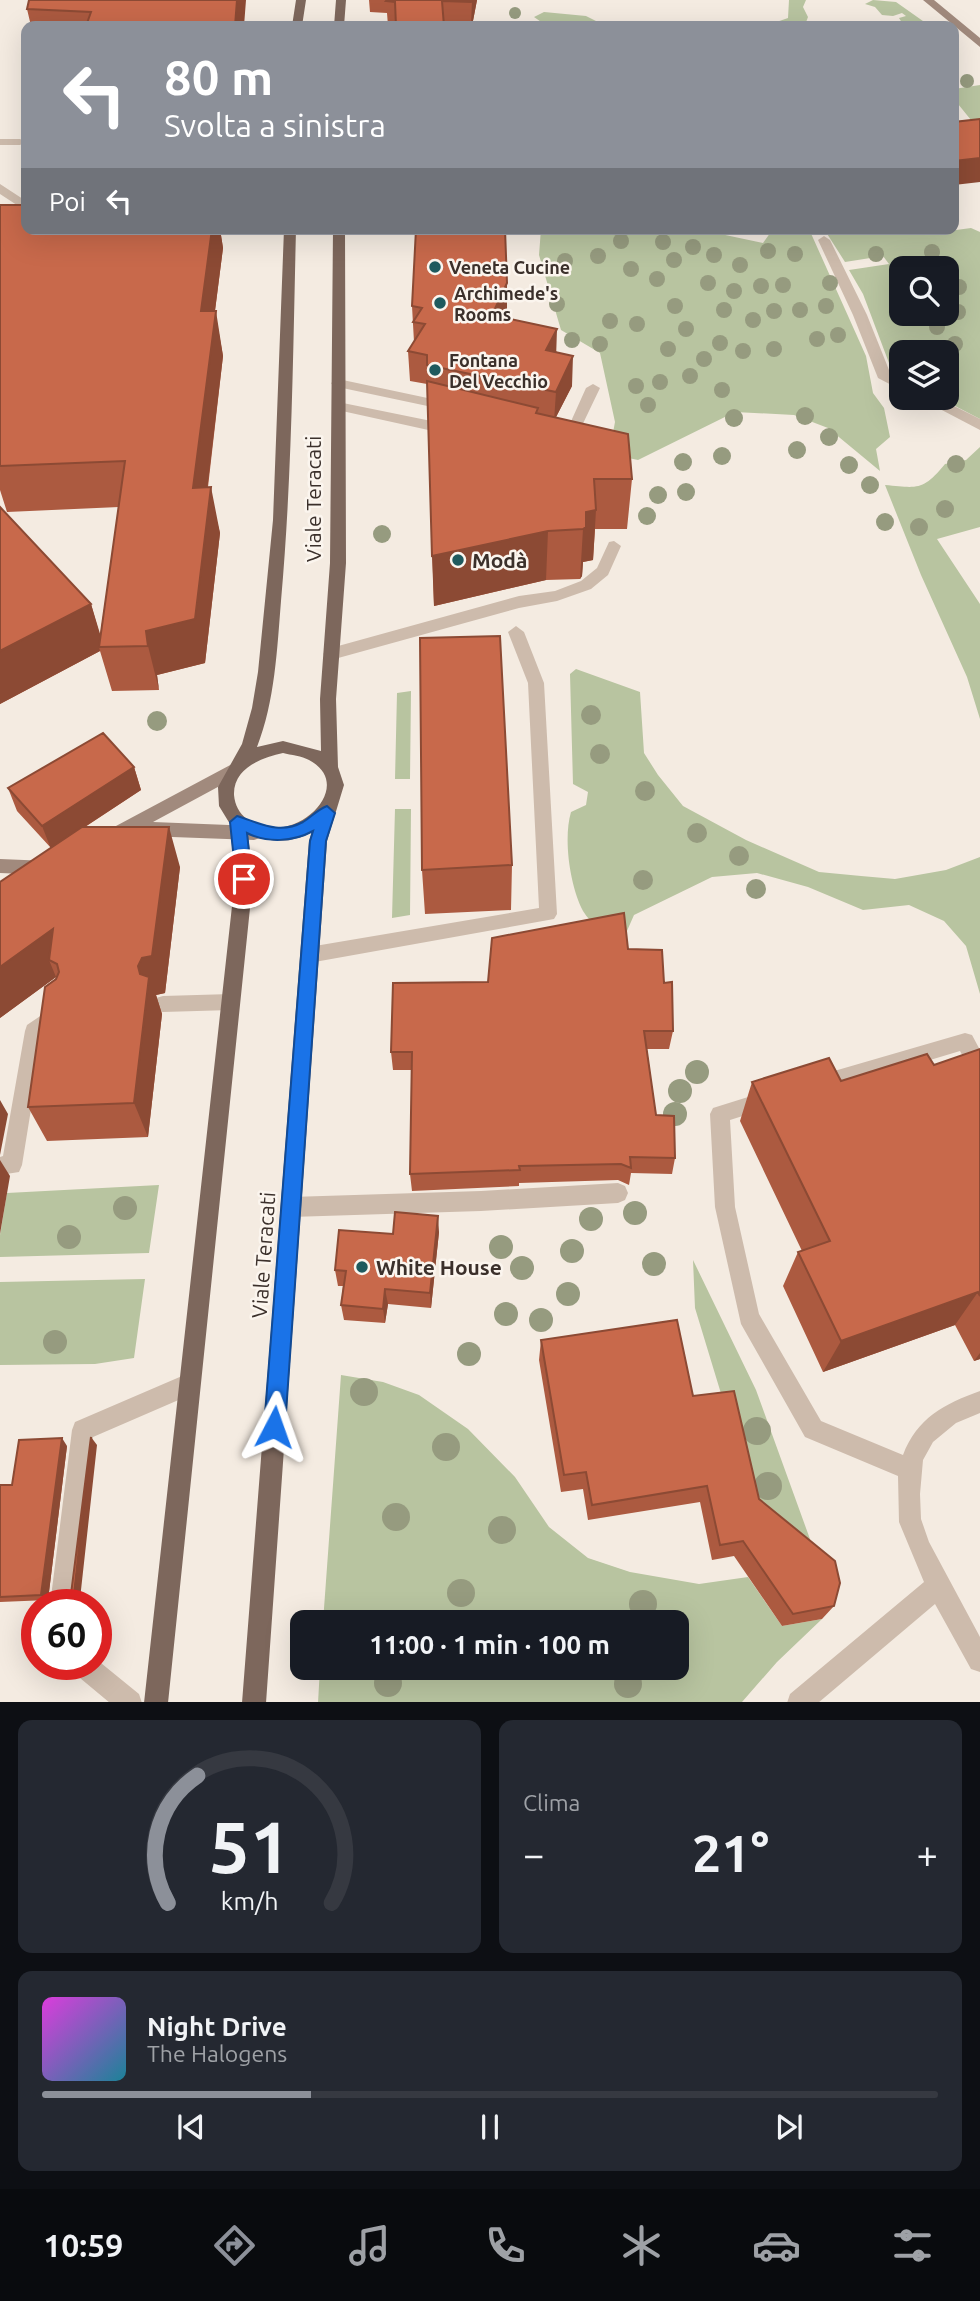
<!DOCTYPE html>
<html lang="it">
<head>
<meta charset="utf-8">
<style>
	:root { --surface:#171b24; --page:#242831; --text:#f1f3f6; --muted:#9ea1a6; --line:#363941; --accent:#8c9099 }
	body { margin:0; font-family:Ubuntu,sans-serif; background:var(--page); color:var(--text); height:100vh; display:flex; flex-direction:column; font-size:26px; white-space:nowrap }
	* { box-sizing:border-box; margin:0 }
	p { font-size:23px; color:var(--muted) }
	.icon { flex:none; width:38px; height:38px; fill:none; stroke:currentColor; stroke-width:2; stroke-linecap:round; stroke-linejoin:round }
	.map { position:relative; height:1702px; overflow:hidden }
	.drawer { display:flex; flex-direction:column; gap:18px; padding:18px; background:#0d0f14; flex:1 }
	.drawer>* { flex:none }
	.hud { position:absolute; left:21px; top:21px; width:938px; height:214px; border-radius:14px; box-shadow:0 7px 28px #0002; background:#8c9099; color:#fff; overflow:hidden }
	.tools { position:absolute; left:889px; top:256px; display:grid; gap:14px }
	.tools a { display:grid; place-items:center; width:70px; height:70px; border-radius:14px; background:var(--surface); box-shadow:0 7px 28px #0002; font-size:35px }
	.speed { position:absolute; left:21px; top:1589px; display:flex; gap:14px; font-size:35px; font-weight:700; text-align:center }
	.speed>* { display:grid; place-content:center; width:91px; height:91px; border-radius:50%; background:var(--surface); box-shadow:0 7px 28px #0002; line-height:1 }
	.speed .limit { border:10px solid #d22; background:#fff; color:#111 }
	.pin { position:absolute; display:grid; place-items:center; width:60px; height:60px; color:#fff; margin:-30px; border:4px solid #fff; border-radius:50%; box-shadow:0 2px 7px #0007 }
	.me { position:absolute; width:77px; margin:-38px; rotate:4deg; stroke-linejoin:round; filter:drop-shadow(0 0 5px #0008) }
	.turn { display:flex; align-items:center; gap:24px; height:147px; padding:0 28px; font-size:32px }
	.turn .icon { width:91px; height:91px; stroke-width:2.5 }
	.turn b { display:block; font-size:49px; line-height:60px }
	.then { display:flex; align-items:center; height:66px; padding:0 28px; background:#0003; gap:14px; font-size:26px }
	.big { font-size:52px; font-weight:700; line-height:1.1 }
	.drawer .card { flex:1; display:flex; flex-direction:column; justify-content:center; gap:10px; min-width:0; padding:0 24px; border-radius:14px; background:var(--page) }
	.drawer .dial { align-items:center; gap:0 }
	.dial svg { height:182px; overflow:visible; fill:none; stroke:var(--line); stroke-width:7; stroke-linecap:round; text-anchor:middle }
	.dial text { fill:var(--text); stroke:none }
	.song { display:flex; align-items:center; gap:21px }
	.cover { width:84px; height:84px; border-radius:10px; background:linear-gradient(135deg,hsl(300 70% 55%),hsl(190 70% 35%)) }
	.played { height:7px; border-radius:4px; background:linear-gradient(90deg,var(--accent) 30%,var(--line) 30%) }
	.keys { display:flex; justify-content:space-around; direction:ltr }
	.heat { display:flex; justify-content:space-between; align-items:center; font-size:38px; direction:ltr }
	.drawer .tiles { flex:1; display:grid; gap:18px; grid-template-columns:1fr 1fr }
	.card:last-child { grid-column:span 2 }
	.trip { position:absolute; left:290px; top:1610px; width:399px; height:70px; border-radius:14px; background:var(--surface); box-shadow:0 7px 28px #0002; font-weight:700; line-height:70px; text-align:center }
	.tabs { display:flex; height:112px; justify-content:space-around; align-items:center; background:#090b0e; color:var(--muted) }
	.tabs .icon { width:49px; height:49px }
	.tabs .current { color:var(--accent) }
	.tabs b { font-size:32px; color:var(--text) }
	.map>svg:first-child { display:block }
	.green { fill:#b8c4a0; fill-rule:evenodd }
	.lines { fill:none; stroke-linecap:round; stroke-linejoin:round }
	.lane { fill:#cdbbac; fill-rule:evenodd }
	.secondary { fill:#a18a7d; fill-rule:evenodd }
	.primary { fill:#7d675c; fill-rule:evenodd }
	.tree { fill:#969b7f }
	.wall { fill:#ac5a40 }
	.shaded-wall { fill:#8c4a34 }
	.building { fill:#c8694b; stroke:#8c4a34; stroke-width:2 }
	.route { fill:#1a73e8; stroke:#114b97; stroke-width:2 }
	.poi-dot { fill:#1f5a5e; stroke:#fbf5ee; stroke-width:2.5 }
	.labels { text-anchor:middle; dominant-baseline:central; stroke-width:5; stroke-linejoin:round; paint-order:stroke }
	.far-poi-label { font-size:18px; font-weight:bold; fill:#3b302b; stroke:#fbf5ee; text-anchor:start }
	.street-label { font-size:21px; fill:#3b302b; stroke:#fbf5ee }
	.poi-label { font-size:21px; font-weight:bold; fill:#3b302b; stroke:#fbf5ee; text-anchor:start }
</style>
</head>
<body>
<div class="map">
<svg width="980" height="1703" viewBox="0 0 980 1703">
	<rect width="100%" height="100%" fill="#f4ebe1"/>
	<!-- green -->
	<path class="green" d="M789,0H806L803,7L808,17L805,25L765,26L788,18Z
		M873,0L896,2L930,26H904L899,18L906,16L902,13L893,16L882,15L875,7L865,4Z
		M544,12L586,16L606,26H547L534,17Z
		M980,85V121L975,125L954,99V89Z
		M971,228L980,232V419L938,397H947V352H901V377L892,371L863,294L849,270L889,264L883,256L845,262L824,229H931L934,233ZM901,268H947V313H901Z
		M541,229H697L763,243L773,229H809L866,356L873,393L884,408L890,437L876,449L880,471L828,428L794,415L735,412L638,460L609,454L615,422L600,353L561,330L539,255Z
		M980,447V527L937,539L980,604V719L967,677L921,575L885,485C918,488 923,491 945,464L966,460Z
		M576,669L640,692L644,753L658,775L683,806L746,840L819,872L861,876L895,879L946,870L980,857V994L966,946L944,921L909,905L863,910L808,887L757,873L712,877L634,915L623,940C608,935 591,925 583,911C570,886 563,839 571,812L586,805L588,792L573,784L570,674Z
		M411,691L410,779H395L397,693Z
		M395,809H411L410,915L392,918Z
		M159,1185L149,1253L0,1257V1235L7,1193Z
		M693,1260L756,1390L823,1575L759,1552L726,1410L695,1308Z
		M145,1279L134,1358L95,1364L0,1365V1282Z
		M341,1375L383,1382L419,1395L468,1429L515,1477L549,1527L588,1558L630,1572L699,1584L748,1577L782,1626L822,1619L777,1662L742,1702L318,1703L320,1668H677V1622H323Z"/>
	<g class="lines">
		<!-- lane -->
		<path class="lane" d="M0,139H20L26,142L20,145H0Z
			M0,184L26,201V211L0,194Z
			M824,236L830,240L867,315L891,375L901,381V390L878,378L853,315L818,240Z
			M338,379L451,403L458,407L451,411L333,386L331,383Z
			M593,384L600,388L577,436L556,434V428H568L586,388Z
			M917,397H936L980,419V430Z
			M338,402L451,425L458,430L451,435L333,409V403Z
			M614,541L621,546L608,575L591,589L557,601L519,608L331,660L323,654L331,648L519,596L555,591L581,581L597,568L609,542Z
			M516,626L524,632L544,683L557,914L554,919L309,963L303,961L300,955L303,949L309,947L539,908L528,683L508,632Z
			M231,994L238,996L240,1002L238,1008L231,1010L163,1012L156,1010L154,1004L156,998L163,996Z
			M58,1004L65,1006L67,1012L65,1018L43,1035L22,1165L19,1172L0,1175V1157L3,1156L25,1031L27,1025Z
			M965,1033L972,1035L980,1050V1078L973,1075L960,1051L817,1094L810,1091L807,1085L810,1079L817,1076Z
			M767,1091L774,1094L777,1100L774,1106L730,1120L735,1207L759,1314L821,1421L903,1455C917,1418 944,1404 980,1391V1413L956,1423L933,1442L923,1460L920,1494L921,1519L929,1542L980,1637V1672L971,1669L935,1604L818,1703H787L790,1694L924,1582L899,1522L898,1476L805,1437L741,1324L715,1207L710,1114L713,1108Z
			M618,1183L625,1186L628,1193L625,1200L618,1203L481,1211L291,1217L284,1214L281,1207L284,1200L291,1197L481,1191Z
			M189,1373L197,1376L200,1384L197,1392L93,1437L74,1605H50L72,1430L75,1422Z
			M96,1659L139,1694L142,1703H110L74,1673L71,1664H96Z"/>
		<!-- secondary -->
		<path class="secondary" d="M923,0H934L980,38V47Z
			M234,763L240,765L242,770L240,775L153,822L254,826L260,828L263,833L260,838L254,840L145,836L137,831L113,844H101L98,839L101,834Z
			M0,859L48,861L54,863L57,868L54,873L48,875L0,873Z"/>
		<!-- primary -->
		<path class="primary" d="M296,0H306L302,26H292Z
			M336,0H346L344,26H334Z
			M284,229H296C293,353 292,477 281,601C277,650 275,701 257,747L283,741L321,751L320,699L330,563L333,229H345L346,563L336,699L338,767L344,785L327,841L266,1703H242L309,841L312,832C291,844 271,842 248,835L253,879L168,1703H144L235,879L230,824L219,806L218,787L242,744L252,708L258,672L273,520ZM283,753C291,755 302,756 309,760C360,787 290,852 247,819C239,813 235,805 234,795C233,768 261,758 283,753Z"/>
	</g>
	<!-- trees -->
	<g class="tree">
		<circle cx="515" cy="13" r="6"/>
		<circle cx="967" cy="81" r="7"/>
		<circle cx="621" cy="241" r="8"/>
		<circle cx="663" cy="242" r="8"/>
		<circle cx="693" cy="247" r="8"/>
		<circle cx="768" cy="251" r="8"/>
		<circle cx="932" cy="252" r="8"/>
		<circle cx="795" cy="254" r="8"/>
		<circle cx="876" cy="254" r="8"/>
		<circle cx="714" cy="255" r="8"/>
		<circle cx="598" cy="256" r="8"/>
		<circle cx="674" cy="260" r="8"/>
		<circle cx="565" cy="261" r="8"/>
		<circle cx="740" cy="265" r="8"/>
		<circle cx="631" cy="269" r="8"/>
		<circle cx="657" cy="279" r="8"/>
		<circle cx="708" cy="283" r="8"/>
		<circle cx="830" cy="283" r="8"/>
		<circle cx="783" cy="285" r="8"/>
		<circle cx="761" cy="286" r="8"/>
		<circle cx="959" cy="287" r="8"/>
		<circle cx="734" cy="291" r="8"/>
		<circle cx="557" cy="304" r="8"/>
		<circle cx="675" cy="306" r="8"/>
		<circle cx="826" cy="306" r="8"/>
		<circle cx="724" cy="310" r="8"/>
		<circle cx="800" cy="310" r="8"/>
		<circle cx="774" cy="311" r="8"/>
		<circle cx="958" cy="312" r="8"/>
		<circle cx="753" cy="320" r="8"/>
		<circle cx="610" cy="321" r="8"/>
		<circle cx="637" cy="324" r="8"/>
		<circle cx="937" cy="327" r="8"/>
		<circle cx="686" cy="329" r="8"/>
		<circle cx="838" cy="335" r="8"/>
		<circle cx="817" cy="339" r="8"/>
		<circle cx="572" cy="340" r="8"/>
		<circle cx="720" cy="343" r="8"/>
		<circle cx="600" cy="344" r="8"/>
		<circle cx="955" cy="344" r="8"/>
		<circle cx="668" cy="349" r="8"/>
		<circle cx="774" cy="349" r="8"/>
		<circle cx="743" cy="351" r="8"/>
		<circle cx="704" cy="359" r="8"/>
		<circle cx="690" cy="376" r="8"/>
		<circle cx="660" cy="382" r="8"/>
		<circle cx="636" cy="386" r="8"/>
		<circle cx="722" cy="390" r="8"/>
		<circle cx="648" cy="405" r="8"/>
		<circle cx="805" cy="416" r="9"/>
		<circle cx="734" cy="418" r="9"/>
		<circle cx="829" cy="437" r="9"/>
		<circle cx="797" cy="450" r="9"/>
		<circle cx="722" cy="456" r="9"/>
		<circle cx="683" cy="462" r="9"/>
		<circle cx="956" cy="464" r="9"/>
		<circle cx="849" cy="465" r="9"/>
		<circle cx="870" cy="485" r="9"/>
		<circle cx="686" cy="492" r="9"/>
		<circle cx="658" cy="495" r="9"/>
		<circle cx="945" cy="509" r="9"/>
		<circle cx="647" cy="516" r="9"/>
		<circle cx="885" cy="522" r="9"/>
		<circle cx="919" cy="527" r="9"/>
		<circle cx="382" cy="534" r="9"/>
		<circle cx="591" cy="715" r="10"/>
		<circle cx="157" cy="721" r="10"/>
		<circle cx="600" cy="754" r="10"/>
		<circle cx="645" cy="791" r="10"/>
		<circle cx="697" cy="833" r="10"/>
		<circle cx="739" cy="856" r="10"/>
		<circle cx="643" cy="880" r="10"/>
		<circle cx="756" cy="889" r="10"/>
		<circle cx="697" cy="1072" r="12"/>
		<circle cx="680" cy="1091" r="12"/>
		<circle cx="675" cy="1114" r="12"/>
		<circle cx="125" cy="1208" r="12"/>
		<circle cx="635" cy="1213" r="12"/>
		<circle cx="591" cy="1219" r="12"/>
		<circle cx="69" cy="1237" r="12"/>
		<circle cx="501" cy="1247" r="12"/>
		<circle cx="572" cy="1251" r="12"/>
		<circle cx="654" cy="1264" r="12"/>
		<circle cx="522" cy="1268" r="12"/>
		<circle cx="568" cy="1294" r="12"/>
		<circle cx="506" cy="1314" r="12"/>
		<circle cx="541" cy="1320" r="12"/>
		<circle cx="55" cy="1342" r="12"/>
		<circle cx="469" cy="1354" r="12"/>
		<circle cx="364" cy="1392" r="14"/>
		<circle cx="757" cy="1431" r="14"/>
		<circle cx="446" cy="1447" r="14"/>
		<circle cx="768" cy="1486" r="14"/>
		<circle cx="396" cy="1517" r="14"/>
		<circle cx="502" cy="1530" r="14"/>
		<circle cx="461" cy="1593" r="14"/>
		<circle cx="643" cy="1604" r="14"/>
		<circle cx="388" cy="1683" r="14"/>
		<circle cx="628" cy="1684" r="14"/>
	</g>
	<!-- wall -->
	<path class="wall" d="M29,0L244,26H31L27,9Z
		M369,0H477L472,26H388L387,13L370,12Z
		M0,205L220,229L223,248L215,311L223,356L208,487L220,533L205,663L157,675L159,690L112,691L100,651L0,704V507L91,604L100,636L119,507L7,512L0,490Z
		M507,229L505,236L507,312L504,318L557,352L572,386L556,417L632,479L627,529H595L593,560L583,562L582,576L580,579L546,580L434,606L427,384L410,381L408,351L414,342L412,306Z
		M134,767L141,790L85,827L180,867L165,993L156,995L162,1014L148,1137L47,1141L28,1107L56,977L0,1018L51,848L17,811L8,788Z
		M512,865L511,910L425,914L422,870Z
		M628,949L664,983L673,1031L669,1049H647L656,1115L675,1158L672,1174L631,1173L629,1185L618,1180L519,1183V1186L412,1191L410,1174L412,1070H393L391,1052L488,982Z
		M980,1049V1359L974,1361L955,1325L823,1372L783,1286L798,1252L802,1251L740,1121L752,1082L841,1081L934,1065Z
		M439,1232L431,1308L388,1304L385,1323L344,1320L341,1305L343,1286H338L335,1270L393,1234Z
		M541,1340L693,1396L759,1499L834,1606L822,1619L782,1626L734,1556L712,1560L700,1502L588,1520L583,1489L561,1492L539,1360Z
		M67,1446L48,1600L0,1602V1485H12Z"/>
	<!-- shaded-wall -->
	<path class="shaded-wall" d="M237,0H246L244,26H235Z
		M472,0H477L472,26H471Z
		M980,158V182L954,185V161Z
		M212,229H220L223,248L209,357L201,311Z
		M507,283V312L492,345V315Z
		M216,311L223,356L202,533L193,488Z
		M557,329L556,359L546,350Z
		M573,356L572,386L554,421L556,392Z
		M211,487L220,533L205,663L157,675L159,690L148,646L146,631Z
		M596,510L593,560L583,562L582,576L580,579L583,529L586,512Z
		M548,531L546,580L434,606L432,556Z
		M91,604L104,647H99L100,651L0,704V651Z
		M134,767L141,790L51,849L42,826Z
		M169,827L180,867L165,993L156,995L162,1014L148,1137L134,1103L138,966Z
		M53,929L49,960L56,977L0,1018V967Z
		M0,1100L8,1114L0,1155Z
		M0,1160L10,1176L0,1234Z
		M438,1216L439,1232L431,1308L430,1293Z
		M385,1289L388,1304L385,1323L383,1309Z
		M978,1292L955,1325L823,1372L841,1341Z
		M980,1353V1359L974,1361Z
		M91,1437L97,1445L80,1599L74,1594Z
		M62,1438L67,1446L48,1600L41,1595Z"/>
	<!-- building -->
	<path class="building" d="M29,0H237L235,26H86L91,12L27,9Z
		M387,0H472L471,2L442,1L444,26H396L395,2L386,1Z
		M980,119V158L954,161V122Z
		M0,205H26V229H212L201,311H216L193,488L211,487L195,619L146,631L148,646L99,647L125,461L0,466Z
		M416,229H505L507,283L492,315L557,329L546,350L573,356L556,392L427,365V355L408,351L425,324L413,322L422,308L412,306Z
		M427,381L538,408L536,413L628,434L632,479H594L596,510L586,512V527L583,529L548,531L432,556Z
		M0,507L91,604L0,651Z
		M500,636L512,865L422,870L420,638Z
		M103,733L134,767L42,826L8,788Z
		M82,827H169L152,956L142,958L138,966L140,974L149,977L134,1103L28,1107L45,987L56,979L59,972L57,964L49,960L53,929L0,967V882Z
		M624,913L628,949L662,950L664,983L672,982L673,1031H644L656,1115L674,1116L675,1158L630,1157L631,1168L621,1164L519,1166L520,1170L410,1174L412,1052H391L393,983L488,982L492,938Z
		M980,1049V1296L978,1292L841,1341L798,1252L830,1241L752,1082L829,1058L841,1081L927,1054L934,1065Z
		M395,1212L438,1216L430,1293L385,1289L383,1309L341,1305L346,1271L335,1270L339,1230L393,1234Z
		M677,1320L693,1396L734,1391L759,1499L835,1561L840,1583L834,1606L793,1614L743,1541L720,1545L707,1486L592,1505L586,1472L564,1475L541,1340Z
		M91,1437L74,1594H71Z
		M62,1438L41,1595L0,1597V1485H12L19,1440Z"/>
	<!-- route -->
	<path class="route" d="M327,806L335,813L326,841L285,1427L282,1435L274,1438L267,1435L264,1427L310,841L313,831C293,842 267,843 247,833L252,879L250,884H239L236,879L230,822L237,816C260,823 279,835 303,822C311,817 317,810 327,806Z"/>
	<!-- markers -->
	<g class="poi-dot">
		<circle cx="435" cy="267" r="7"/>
		<circle cx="440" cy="303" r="7"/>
		<circle cx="435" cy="370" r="7"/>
		<circle cx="458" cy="560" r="7"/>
		<circle cx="362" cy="1267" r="7"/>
	</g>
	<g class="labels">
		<!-- far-poi labels -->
		<g class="far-poi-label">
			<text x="449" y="267">Veneta Cucine</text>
			<text x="454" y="293">Archimede's<tspan x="454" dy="21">Rooms</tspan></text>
			<text x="449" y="360">Fontana<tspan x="449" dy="21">Del Vecchio</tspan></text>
		</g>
		<!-- street labels -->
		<g class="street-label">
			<text transform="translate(313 499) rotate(-90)">Viale Teracati</text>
			<text transform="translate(263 1255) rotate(-86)">Viale Teracati</text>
		</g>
		<!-- poi labels -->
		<g class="poi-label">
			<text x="472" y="560">Modà</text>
			<text x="376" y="1267">White House</text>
		</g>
	</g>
</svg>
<div class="tools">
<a><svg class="icon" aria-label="search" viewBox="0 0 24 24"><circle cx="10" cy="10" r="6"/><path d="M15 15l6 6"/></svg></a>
<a><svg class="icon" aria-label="layers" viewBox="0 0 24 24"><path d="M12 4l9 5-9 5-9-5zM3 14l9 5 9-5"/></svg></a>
</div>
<div class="speed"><div class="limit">60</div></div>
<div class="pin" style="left:244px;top:879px;background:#d93025"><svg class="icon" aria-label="arrive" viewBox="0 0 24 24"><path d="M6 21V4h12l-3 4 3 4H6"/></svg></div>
<svg class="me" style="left:274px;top:1427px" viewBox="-20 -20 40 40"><path d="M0-17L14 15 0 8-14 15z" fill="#1a73e8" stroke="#fff" stroke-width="4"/></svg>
<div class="trip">11:00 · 1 min · 100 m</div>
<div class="hud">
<div class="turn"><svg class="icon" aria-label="left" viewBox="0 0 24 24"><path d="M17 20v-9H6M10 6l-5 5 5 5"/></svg><div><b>80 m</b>Svolta a sinistra</div></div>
<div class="then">Poi<svg class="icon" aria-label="left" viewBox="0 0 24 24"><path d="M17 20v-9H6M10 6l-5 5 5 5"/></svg></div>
</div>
</div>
<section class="drawer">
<div class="tiles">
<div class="card dial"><svg viewBox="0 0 100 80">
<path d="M14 69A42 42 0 1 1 86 69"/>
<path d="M14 69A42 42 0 0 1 27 13" stroke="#8c9099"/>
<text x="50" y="56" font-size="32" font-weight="700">51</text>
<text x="50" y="72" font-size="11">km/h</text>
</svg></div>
<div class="card"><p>Clima</p>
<div class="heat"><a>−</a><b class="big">21°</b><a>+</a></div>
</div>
<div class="card">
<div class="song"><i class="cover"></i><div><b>Night Drive</b><p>The Halogens</p></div></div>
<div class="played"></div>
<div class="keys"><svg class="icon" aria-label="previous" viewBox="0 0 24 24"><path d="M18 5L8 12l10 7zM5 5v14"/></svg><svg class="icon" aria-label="pause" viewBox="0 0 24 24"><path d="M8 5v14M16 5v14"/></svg><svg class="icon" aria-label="next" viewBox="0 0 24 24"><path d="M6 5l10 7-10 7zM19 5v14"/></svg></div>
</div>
</div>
</section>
<nav class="tabs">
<b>10:59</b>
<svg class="icon current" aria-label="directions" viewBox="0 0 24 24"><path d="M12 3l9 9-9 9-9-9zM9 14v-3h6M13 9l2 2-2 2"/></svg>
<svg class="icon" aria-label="music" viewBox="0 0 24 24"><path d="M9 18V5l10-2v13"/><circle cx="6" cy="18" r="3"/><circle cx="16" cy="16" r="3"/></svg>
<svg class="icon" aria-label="phone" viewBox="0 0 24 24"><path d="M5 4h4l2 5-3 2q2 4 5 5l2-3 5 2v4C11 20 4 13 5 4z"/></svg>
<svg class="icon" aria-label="climate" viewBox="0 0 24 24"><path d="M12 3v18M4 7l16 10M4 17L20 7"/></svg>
<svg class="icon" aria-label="car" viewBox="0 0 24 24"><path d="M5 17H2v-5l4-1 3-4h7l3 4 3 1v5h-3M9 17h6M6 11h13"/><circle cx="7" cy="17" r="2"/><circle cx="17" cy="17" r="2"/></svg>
<svg class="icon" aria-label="filters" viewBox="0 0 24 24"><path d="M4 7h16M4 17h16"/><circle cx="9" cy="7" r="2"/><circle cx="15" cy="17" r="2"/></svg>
</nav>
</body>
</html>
